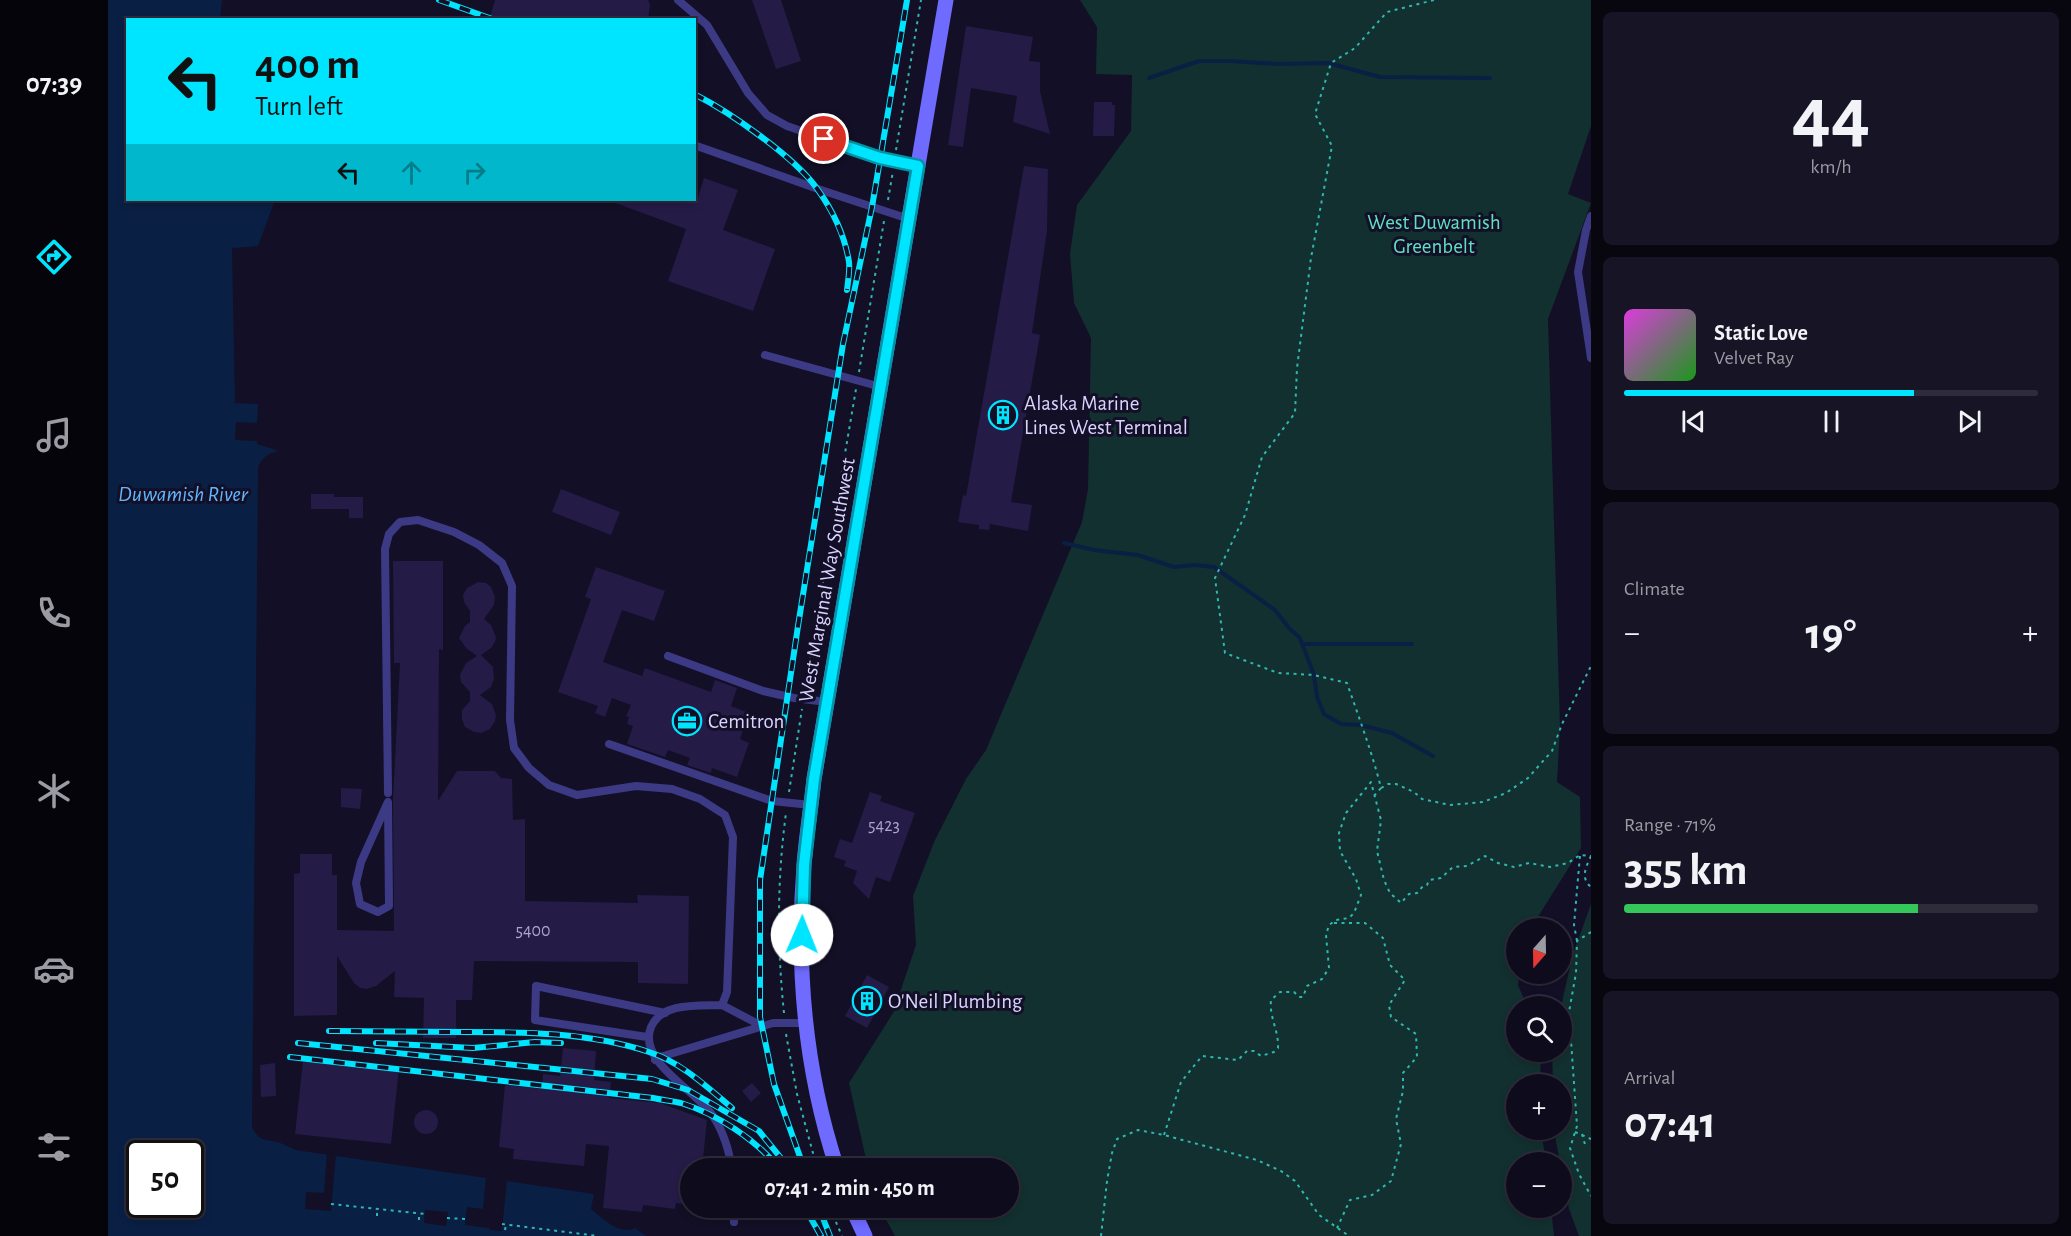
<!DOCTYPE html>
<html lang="en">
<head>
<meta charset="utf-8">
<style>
	:root { --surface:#0e0b1c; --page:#171425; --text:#f1f3f6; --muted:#9b9ba3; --line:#2e2b3b; --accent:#00e5ff }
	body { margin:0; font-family:"Alegreya Sans",sans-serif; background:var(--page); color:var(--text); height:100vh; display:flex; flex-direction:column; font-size:22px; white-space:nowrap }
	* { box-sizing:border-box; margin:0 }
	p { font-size:20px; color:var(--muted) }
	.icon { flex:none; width:33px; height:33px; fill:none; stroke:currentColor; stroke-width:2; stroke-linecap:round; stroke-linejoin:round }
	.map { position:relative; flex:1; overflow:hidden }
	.panel { display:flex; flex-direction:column; gap:12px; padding:12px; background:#08060f; width:480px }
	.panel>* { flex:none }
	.banner { position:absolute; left:18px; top:18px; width:570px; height:183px; border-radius:0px; box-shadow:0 3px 9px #0003,0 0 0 2px var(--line); background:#00e5ff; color:#111; overflow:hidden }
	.needle { width:39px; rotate:200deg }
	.controls { position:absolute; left:1398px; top:918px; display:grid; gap:12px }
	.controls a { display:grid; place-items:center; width:66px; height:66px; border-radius:50%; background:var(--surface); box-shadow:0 3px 9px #0003,0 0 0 2px var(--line); font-size:30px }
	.speed { position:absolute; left:18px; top:1140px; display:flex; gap:12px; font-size:30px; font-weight:700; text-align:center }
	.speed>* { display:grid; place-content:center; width:78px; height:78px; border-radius:50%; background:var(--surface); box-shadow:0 3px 9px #0003,0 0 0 2px var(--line); line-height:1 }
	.speed .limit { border:3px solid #111; border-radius:9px; background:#fff; color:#111 }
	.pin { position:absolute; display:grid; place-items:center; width:51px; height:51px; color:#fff; margin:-26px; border:3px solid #fff; border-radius:50%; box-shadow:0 2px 6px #0007 }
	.me { position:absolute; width:66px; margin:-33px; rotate:1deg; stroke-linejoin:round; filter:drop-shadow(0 0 4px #0008) }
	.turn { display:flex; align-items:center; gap:21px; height:126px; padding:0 30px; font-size:27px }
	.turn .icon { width:78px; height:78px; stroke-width:2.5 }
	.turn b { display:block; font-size:42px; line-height:51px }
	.lanes { display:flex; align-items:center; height:57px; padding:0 30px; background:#0003; justify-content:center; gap:30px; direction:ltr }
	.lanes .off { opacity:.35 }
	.big { font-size:45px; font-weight:600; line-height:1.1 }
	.panel .tile { flex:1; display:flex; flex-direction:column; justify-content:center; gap:9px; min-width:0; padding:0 21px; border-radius:9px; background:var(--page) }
	.panel .dial { align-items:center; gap:0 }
	.dial b { font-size:78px; line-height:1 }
	.song { display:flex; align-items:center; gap:18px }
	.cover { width:72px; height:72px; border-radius:9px; background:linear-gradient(135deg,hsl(300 70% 55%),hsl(120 70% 35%)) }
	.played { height:6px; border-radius:3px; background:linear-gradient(90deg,var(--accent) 70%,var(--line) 70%) }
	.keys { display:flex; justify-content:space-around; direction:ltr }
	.heat { display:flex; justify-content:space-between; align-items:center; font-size:33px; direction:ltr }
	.charge { height:9px; border-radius:4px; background:linear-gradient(90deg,#34c759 71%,var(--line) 0) }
	.trip { position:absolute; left:572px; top:1158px; width:339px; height:60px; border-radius:30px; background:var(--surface); box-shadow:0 3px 9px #0003,0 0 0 2px var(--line); font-weight:600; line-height:60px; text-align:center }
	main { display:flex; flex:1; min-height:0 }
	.tab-bar { display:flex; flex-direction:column; width:108px; justify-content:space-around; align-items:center; background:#06040b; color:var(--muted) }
	.tab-bar .icon { width:42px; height:42px }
	.tab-bar .on { color:var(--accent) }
	.tab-bar b { font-size:27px; color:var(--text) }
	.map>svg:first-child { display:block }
	.green { fill:#12302f }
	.water { fill:#0a1f44; fill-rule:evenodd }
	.pier { fill:#130f26 }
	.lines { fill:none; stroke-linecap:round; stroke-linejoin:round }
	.stream { stroke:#0a1f44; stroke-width:4 }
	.building { fill:#241b47 }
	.path { stroke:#2fb8b0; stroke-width:2; stroke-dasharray:3 4.5; stroke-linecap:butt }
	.service { stroke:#3d3a85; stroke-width:8 }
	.secondary { stroke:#6f6bff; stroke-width:15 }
	.rail-casing { stroke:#00e5ff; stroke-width:6 }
	.rail { stroke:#130f26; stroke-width:4; stroke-dasharray:11; stroke-linecap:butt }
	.route-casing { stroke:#0095a6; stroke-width:15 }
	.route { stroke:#00e5ff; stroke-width:10 }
	.labels { text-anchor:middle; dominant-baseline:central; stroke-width:6; stroke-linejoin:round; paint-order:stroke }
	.number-label { font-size:18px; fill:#aca6d1 }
	.park-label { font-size:21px; fill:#5fe0c0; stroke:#130f26 }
	.poi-label { font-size:21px; fill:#d9d4ff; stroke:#130f26; text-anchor:start }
	.street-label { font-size:21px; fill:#d9d4ff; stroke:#130f26 }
	.water-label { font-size:22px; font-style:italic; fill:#62b6ff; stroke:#130f26 }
</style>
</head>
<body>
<main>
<nav class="tab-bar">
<b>07:39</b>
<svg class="icon on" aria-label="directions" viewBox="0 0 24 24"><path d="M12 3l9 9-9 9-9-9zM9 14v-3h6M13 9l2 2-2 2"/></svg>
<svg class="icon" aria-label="music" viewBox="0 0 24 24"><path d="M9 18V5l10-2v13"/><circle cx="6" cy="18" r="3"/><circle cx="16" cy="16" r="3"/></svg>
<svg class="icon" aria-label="phone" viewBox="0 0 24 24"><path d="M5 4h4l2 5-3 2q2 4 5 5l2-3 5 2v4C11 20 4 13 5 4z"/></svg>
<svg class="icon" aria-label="climate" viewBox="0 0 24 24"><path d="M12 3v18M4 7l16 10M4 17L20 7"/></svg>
<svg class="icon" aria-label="car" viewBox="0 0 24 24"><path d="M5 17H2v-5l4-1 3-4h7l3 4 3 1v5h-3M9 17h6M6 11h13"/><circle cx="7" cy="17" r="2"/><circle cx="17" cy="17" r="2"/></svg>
<svg class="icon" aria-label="filters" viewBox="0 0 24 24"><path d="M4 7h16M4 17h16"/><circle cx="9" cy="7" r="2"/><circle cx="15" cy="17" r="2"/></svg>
</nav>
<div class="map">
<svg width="1483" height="1236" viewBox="0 0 1483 1236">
	<rect width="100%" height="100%" fill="#130f26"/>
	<!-- green -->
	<path class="green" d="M972,0H1483V126L1460,194L1483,203L1440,319L1452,727L1449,782L1472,797L1473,848L1423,928H1408V974H1412L1410,985L1419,1006H1408V1052H1433L1432,1084H1408V1130H1433L1438,1162H1408V1208H1443L1446,1236H787L773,1210L772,1208H900V1168H760L741,1083L785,1013L808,945L805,896L827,840L858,779L878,750L974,522L980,489L983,338L966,303L962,254L969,205L1023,131L1024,75L988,74L989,27Z
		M1483,904V1236H1471L1461,1209L1447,1136V1130H1454V1084H1445L1444,1052H1454L1453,1006L1465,954Z"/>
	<!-- water -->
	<path class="water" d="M0,0H152L149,19L20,20V200H167L150,246L124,248L127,403L150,404L149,423L128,422L127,440L149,441V444L171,451C160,453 155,457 150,467L144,1128C154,1143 155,1138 169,1142C175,1143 182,1148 188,1150L486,1194L483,1209C496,1219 511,1236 527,1228L538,1236H0ZM32,1154H82V1204H32Z"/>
	<!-- pier -->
	<path class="pier" d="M114,0H152L149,19H112Z
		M219,1152L228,1154L223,1211L197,1209L198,1192L216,1193Z
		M378,1176L399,1179L394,1231L382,1230L381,1228L357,1225L359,1207L375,1209Z
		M317,1210L340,1212L338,1226L316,1223Z"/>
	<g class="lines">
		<!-- stream -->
		<path class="stream" d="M1041,78L1091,61H1122L1170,64L1220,63L1272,77L1382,78
			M956,543L986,550L1030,555L1066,567L1087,565L1106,567L1167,610L1181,628L1192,638L1206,675L1209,697L1216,714L1233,724L1253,725L1284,733L1325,756
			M1195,644H1304"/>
	</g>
	<!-- building -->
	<path class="building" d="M387,0H540L542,5L540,20H381Z
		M644,0H673L693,61L668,69Z
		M858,26L925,37L921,61L932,62V91L942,134L905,122L909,96L863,88L855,147L840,145Z
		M986,102H1004V105H1007L1006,136H985Z
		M916,166L940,169L939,231L924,333L932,335L903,502L924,505L920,531L882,524L881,530L871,529V525L850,522L855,495L858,496Z
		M596,178L630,190L615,230L667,249L645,311L560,281L578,229L502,201L589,200Z
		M453,489L512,512L503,535L444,512Z
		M203,494H226V497H255V518H241V509H203Z
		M285,561H335V650L331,649L330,801L349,771H387L393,778L404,779L405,820L417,819V901L530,903L529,895L581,896L580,984L530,983V962L366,961L364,1000H348V1038H315L316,998L286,997L287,971L268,986L259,989L252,988L246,983L229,956V1015L186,1016V874L192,873V854H224V875H229V930L286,931L285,799L292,663H286Z
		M488,567L557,591L546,621L514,610L495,662L534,676L537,668L603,692L607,680L629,688L623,706L641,713L632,739L641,743L629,777L604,768L603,773L579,765L582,758L560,750L557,757L519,744L525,726L519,724L521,717L518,716L523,705L504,698L497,717L487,713L490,706L450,692L483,599L477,597Z
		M370,582L378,583L383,587L387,597L386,605L376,619L383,625L388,637L387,642L383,648L373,655L385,667L386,679L383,687L372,695L384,704L388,715L387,721L382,729L373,733L366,732L357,727L354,719V710L362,701V692L353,682L352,675L358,663L369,656L358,648L351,638L357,626L362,622V611L356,602L355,595L359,588Z
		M233,788L254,789L252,809L233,807Z
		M762,792L774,796L772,801L807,813L782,882L768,877L761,899L745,883L749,871L736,866L738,861L726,857L732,839L744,843Z
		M759,975L781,987L759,1028L737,1016Z
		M455,1048L488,1051L486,1080L503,1082L501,1098L552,1103L599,1120L594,1168H582V1205L568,1203L567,1209L535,1205L534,1212L495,1208L501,1146L478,1144L476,1166L405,1159L406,1149L391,1147L397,1085L434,1089L435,1074L452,1076Z
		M195,1061L267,1069V1066L291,1068L283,1144L187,1134Z
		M167,1063L168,1096L153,1097L152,1065Z
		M644,1083L653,1093L643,1102L634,1091Z
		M306 1122a12 12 0 1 1 24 0a12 12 0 1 1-24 0Z"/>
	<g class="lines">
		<!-- path -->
		<path class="path" d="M788,150L813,0
			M780,200L785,171
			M751,372L776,221
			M697,688L748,389
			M1273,788L1280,784H1288L1306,792L1314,799L1342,805L1375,802L1398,793L1420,778L1444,751L1454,724L1483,666
			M681,792L694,709
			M1266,796L1273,788C1264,752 1251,718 1239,683L1206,675L1170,673L1117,653L1107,578L1137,515L1154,457L1187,413L1189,368L1203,258L1224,146L1207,114L1223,63L1247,48L1279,12L1326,0
			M1483,856C1478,867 1472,878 1483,887
			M1226,923H1257L1275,938L1282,965L1297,980L1281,1005L1283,1017L1308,1034L1309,1057L1295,1073V1091L1288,1119L1293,1144L1283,1181L1264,1195L1242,1200L1229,1228
			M1483,932L1469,941L1468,973L1461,1012L1469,1126L1462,1148L1471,1174L1483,1196
			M1469,941L1466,925L1472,855
			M676,1013C669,946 669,880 678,813
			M678,1034L689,1094L709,1168
			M1467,1132L1483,1139
			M1474,1134L1478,1148
			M1056,1135L1073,1082L1094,1056L1130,1060L1139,1051H1146L1153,1056L1166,1052L1170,1048C1171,1031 1161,1017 1163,1000L1172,992H1186L1191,997H1195L1199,986L1214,979L1221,968L1218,935L1221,925L1228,920L1241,918L1246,913L1253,895L1248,879L1232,851L1231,833L1238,813L1263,782L1273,820L1269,851L1276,880L1282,893L1293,903L1301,894L1309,893L1315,886L1319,885L1321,880L1333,878L1345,867L1359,866L1377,856L1390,863L1406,867L1421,863L1442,867L1460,863L1472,855L1483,856
			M223,1204L317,1214
			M722,1208L734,1236
			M269,1216V1209
			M339,1218L358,1219
			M311,1220V1214
			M394,1224L490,1236
			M397,1230L398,1224
			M993,1236L999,1181L1004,1153L1009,1139L1030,1130L1056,1135L1149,1160L1173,1171L1187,1181L1211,1215L1241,1236"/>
		<!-- service -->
		<path class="service" d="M570,0L599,25L640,93L659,115L679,126L772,158L810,166
			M586,145L710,189L801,219
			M1483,216L1478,230L1470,272L1483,358
			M657,355L773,387
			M560,656L655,691L686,698L719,702
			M501,744L664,801L703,805
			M280,793L277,549L281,534L292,522L310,520L346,532L371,545L394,563L404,586L402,720L406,748L421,768L441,785L469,795L528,786L564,789L592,799L617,815L625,837L619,992L614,1005C590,1006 554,1002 543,1027C529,1062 588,1090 605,1116C615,1131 622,1152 623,1168
			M280,802L281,906L270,912L252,904L248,883L253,862Z
			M614,1005L654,1026
			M539,1037L427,1020L428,986L557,1013
			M547,1060L552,1057L665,1023H698
			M625,1208L626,1222"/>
		<!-- secondary -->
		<path class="secondary" d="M729,1168C697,1071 688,967 696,865C698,837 703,808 706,779L838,0
			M744,1208L757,1236"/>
		<!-- rail casing -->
		<g class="rail-casing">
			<path id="rail" d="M331,0L387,20
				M586,94C622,112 688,158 710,190C725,211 737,237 741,262C742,271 740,281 739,290
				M221,1031C265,1031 310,1032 354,1032C416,1032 481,1032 541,1052C573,1062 599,1087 624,1108
				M190,1043L544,1079L580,1090L651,1131L681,1168
				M268,1043L365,1048L427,1042L453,1043
				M182,1057L545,1098C554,1100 564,1101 573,1103C609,1114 647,1139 671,1168
				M696,1168L666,1084L652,1017V880L690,626L735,344L764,207L799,0
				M697,1208L713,1236
				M711,1208L722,1236"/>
		</g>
		<!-- rail -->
		<use href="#rail" class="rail"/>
	</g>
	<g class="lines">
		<!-- route casing -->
		<g class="route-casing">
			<path id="route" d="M694,935L696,865L706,779L810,166L772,158L716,139"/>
		</g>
		<!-- route -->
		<use href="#route" class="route"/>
	</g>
	<!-- icons -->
	<defs>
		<g id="building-ring" transform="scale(1.5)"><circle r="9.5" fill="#130f26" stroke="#00e5ff" stroke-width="1.5"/><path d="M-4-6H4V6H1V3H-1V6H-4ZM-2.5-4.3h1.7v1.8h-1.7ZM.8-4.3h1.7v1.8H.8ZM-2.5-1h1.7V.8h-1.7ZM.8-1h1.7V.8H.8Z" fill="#00e5ff"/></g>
		<g id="office-ring" transform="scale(1.5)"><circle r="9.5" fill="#130f26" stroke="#00e5ff" stroke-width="1.5"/><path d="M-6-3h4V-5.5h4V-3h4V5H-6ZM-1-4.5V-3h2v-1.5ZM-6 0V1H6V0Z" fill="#00e5ff"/></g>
	</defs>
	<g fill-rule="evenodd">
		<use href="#building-ring" x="895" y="415"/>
		<use href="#office-ring" x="579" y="721"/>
		<use href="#building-ring" x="759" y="1001"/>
	</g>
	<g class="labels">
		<!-- number labels -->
		<g class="number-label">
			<text x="776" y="826">5423</text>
			<text x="425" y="931">5400</text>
		</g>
		<!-- park labels -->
		<g class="park-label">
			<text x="1326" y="222">West Duwamish<tspan x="1326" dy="24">Greenbelt</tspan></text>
		</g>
		<!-- poi labels -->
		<g class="poi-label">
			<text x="916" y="403">Alaska Marine<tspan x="916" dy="24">Lines West Terminal</tspan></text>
			<text x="600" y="721">Cemitron</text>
			<text x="780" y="1001">O'Neil Plumbing</text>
		</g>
		<!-- street labels -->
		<g class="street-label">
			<text transform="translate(719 580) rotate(-80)">West Marginal Way Southwest</text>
		</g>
		<!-- water labels -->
		<g class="water-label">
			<text x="75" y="494">Duwamish River</text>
		</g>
	</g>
</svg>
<div class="controls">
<a><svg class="needle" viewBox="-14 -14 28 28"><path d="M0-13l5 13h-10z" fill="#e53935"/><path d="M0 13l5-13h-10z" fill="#9b9ba3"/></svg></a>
<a><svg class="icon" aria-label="search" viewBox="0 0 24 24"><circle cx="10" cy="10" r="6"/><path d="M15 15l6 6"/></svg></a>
<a>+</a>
<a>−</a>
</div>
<div class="speed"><div class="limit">50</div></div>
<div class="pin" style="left:716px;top:139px;background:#d93025"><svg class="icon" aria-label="arrive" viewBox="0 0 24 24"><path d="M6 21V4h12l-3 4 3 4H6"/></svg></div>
<svg class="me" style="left:694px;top:935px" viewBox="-20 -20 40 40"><circle r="19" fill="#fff"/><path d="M0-13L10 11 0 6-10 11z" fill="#00e5ff"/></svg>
<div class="trip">07:41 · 2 min · 450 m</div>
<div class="banner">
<div class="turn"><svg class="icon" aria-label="left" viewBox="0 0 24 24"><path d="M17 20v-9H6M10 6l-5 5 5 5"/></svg><div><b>400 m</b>Turn left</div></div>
<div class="lanes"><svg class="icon" aria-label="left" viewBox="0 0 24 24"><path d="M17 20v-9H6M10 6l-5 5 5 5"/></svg><svg class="icon off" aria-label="ahead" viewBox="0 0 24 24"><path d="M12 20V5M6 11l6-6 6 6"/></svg><svg class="icon off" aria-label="right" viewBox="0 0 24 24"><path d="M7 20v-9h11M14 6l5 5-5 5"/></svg></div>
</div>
</div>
<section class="panel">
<div class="tile dial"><b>44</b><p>km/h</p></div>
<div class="tile">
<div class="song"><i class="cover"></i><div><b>Static Love</b><p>Velvet Ray</p></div></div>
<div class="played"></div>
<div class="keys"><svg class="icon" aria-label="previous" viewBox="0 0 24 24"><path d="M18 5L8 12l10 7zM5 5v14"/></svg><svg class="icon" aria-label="pause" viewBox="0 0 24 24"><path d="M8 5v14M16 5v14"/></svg><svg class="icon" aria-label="next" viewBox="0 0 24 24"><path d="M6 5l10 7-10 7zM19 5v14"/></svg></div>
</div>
<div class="tile"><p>Climate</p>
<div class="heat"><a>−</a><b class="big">19°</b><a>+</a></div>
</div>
<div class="tile"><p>Range · 71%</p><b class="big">355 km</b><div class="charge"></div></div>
<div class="tile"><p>Arrival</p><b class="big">07:41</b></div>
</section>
</main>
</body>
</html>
